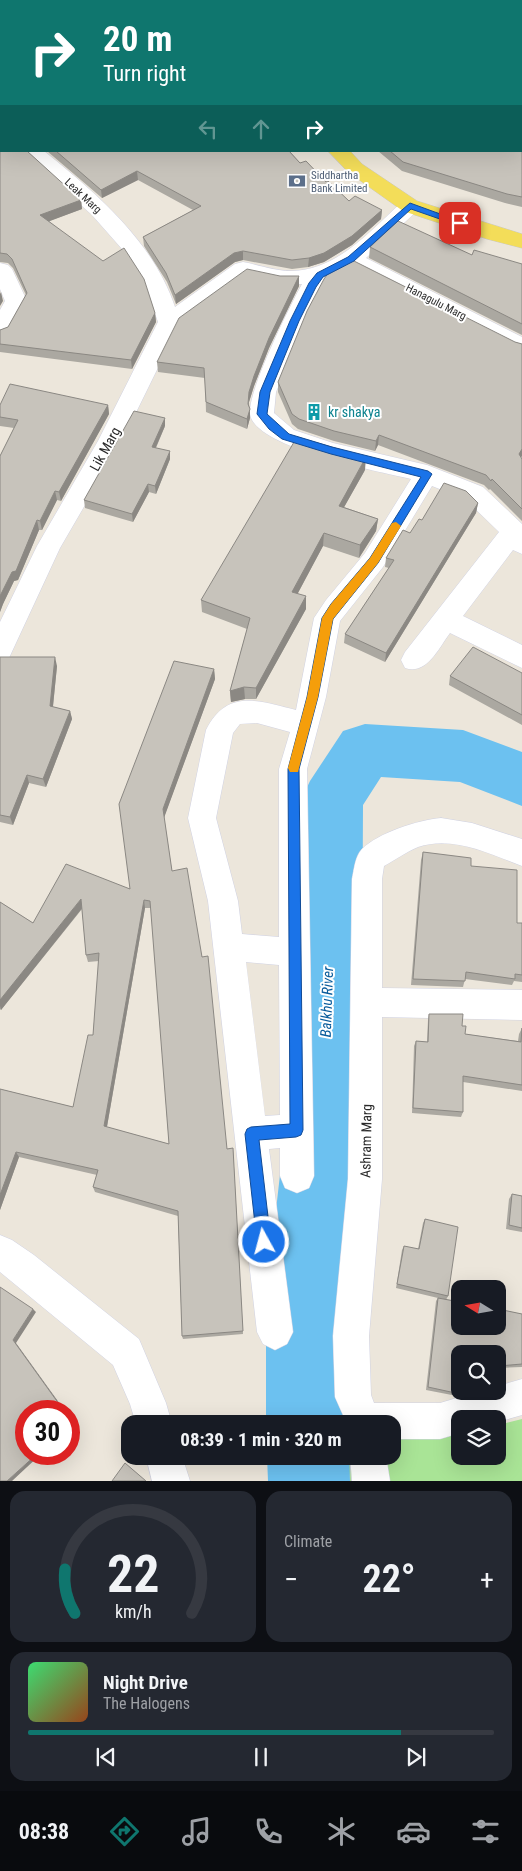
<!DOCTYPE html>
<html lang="en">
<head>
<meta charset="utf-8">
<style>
	:root { --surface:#171b24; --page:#242831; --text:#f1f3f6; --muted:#9ea1a6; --line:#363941; --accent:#0f766e }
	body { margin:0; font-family:"Roboto Condensed",sans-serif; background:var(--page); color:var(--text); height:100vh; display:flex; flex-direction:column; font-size:19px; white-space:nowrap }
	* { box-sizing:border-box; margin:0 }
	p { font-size:16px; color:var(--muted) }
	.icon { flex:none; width:28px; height:28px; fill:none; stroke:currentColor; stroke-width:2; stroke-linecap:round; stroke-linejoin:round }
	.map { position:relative; height:1481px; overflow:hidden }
	.panel { display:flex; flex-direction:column; gap:10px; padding:10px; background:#0d0f14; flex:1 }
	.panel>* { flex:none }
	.hud { position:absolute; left:0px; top:0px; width:522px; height:152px; box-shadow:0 5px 20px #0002; background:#0f766e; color:#fff; overflow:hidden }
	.needle { width:32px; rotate:281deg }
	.tools { position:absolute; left:451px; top:1280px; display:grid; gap:10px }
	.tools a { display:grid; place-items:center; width:55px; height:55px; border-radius:10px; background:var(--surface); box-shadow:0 5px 20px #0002; font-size:25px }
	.speed { position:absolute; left:15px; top:1400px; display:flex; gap:10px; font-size:25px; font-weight:700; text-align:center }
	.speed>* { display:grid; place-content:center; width:65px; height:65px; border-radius:50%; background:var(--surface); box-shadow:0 5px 20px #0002; line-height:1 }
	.speed .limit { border:8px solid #d22; background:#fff; color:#111 }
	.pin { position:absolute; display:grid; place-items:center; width:42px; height:42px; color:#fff; margin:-21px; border-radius:10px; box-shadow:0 2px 8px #0006 }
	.me { position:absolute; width:55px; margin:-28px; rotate:353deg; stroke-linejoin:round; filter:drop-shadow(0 0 4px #0008) }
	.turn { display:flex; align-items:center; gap:18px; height:105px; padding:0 20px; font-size:22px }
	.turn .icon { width:65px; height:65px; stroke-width:2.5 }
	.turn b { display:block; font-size:35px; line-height:42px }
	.lanes { display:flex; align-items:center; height:48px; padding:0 20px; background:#0003; justify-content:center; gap:25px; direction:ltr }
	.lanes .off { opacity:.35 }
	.big { font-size:38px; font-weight:700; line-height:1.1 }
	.panel .card { flex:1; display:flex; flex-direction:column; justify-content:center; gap:8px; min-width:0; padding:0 18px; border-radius:15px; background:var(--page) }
	.panel .dial { align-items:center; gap:0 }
	.dial svg { height:130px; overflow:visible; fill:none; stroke:var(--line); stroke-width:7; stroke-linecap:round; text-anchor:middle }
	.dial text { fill:var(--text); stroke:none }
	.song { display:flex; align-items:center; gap:15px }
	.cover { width:60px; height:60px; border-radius:8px; background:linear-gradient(135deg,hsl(140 70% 55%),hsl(20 70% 35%)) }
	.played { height:5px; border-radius:2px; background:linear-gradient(90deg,var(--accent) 80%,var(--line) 80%) }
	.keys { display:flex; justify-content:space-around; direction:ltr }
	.heat { display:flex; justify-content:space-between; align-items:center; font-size:28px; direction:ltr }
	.panel .tiles { flex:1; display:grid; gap:10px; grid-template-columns:1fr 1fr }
	.card:last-child { grid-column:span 2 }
	.trip { position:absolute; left:121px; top:1415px; width:280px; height:50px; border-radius:15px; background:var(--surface); box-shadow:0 5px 20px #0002; font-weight:700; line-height:50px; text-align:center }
	.tab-bar { display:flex; height:80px; justify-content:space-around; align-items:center; background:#090b0e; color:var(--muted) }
	.tab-bar .icon { width:35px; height:35px }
	.tab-bar .active { color:var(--accent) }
	.tab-bar b { font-size:22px; color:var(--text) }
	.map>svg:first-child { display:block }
	.green { fill:#a9e496 }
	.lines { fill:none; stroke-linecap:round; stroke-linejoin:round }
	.river { fill:#6cc1f0; fill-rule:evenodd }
	.minor-casing { stroke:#d0d2e3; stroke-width:1 }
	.primary-casing { stroke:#c8c8c8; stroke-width:1 }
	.minor { fill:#fff; fill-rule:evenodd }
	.primary { fill:#f3dd59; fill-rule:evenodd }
	.wall { fill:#aba8a1; fill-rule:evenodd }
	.shaded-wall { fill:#8b8883 }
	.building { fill:#c7c3bb; stroke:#8b8883; fill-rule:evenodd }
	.route { fill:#1a73e8; stroke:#114b97 }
	.slow { fill:#f59e0b }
	.labels { text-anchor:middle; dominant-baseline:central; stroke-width:4; stroke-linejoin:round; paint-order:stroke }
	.far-service-label { font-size:11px; fill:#4e5e75; stroke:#fff; text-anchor:start }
	.far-street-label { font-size:11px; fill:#2a2a2a; stroke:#fff }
	.culture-label { font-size:14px; fill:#0d838f; stroke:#fff; text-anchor:start }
	.street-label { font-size:14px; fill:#2a2a2a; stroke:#fff }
	.water-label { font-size:15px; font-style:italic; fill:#0b5d9c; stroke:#fff }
</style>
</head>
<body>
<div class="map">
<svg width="522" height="1481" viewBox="0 0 522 1481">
	<rect width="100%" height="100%" fill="#ece6db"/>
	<!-- green -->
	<path class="green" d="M522,1419V1481H350L347,1456H392L393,1435L460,1430V1456H498V1425Z"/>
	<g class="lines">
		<!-- river -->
		<path class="river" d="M365,724L463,730L522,752V806L460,782L381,777L363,805L362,1004L356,1139L344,1299L346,1424H266V1299L284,1139L294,1004L301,800L310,781L343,731Z
			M267,1456H349L350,1481H268Z"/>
		<!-- minor casing -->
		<g class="minor-casing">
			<path id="minor" d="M21,151H44C96,193 153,241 175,307L235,264L243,262C259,265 275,271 292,271C338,270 371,230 403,201L410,199L417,201L420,206L417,211L366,258L522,337V354L514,351L351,268L329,278L322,288L305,321L276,392L274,413L294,430L333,443L427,465L483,487L522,524V554L513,550L463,616L522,645V668L450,633C438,649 427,675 405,668L401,660L405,652L499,532L465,499L432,486L383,567L340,621L326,697L307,769L314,1176L309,1188L297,1193L285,1188L280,1176V1148L269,1149L293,1332L287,1344L275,1350L263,1344L257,1332L208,901L188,818L206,730C227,688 259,701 296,710L314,618L326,600L365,553L411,479C382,472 254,448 250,414C248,390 289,308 302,284H280L247,277L178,327L121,443L60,548L9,658L0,661V622L37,546L98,441L158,322L146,287L122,249L92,215ZM257,723L290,732L279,769V937L242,934L238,901L216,818L233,733L240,724ZM246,962L279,965L280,1115L265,1116Z
				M0,263L8,265L12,269L27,301L8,335L0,338V310L5,301L0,289Z
				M441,818L472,823L522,839V866C490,854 453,835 418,847C406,852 395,860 384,866L382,879V988L522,990V1020L382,1017V1179L369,1336L371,1395L374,1403H440L480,1391H498V1386L522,1379V1415L498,1422V1419H460V1433L440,1439H392V1424H347L335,1397L333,1336L348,1179L352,879C354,870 355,856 362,849C378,833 418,820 441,818Z
				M0,1235L12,1240L34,1255L139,1339L166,1403L172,1424H136L130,1404L113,1365L0,1272Z
				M146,1456H182L190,1481H152Z
				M350,1456H386L390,1481H352Z"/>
		</g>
		<!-- primary casing -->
		<g class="primary-casing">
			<path id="primary" d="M95,0H114L115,1H96Z
				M328,151H350L362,164L417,201L522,234V248L487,239L403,211L348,172Z"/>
		</g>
		<!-- minor -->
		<use href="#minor" class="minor"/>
		<!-- primary -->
		<use href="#primary" class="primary"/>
	</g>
	<!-- wall -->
	<path class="wall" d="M148,0H522V6L521,5V1H151Z
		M522,9V207L505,203L402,171L378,151H521Z
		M0,28H1V151L81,200L82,209L49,221L155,313L156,322L132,369L0,352V330L8,327L26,295L13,268L8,263L0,262V128H1V122L0,121Z
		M47,151H289L300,163L349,201L382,210L381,219L352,245L324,262L308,267L292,269L243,260L235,262L176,304L167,282L144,246L143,237L193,210L138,180L102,198Z
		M370,247L472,255L522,264V335L369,258Z
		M280,276H299V286L269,348L254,386L249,402L250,418L247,429L206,412L205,378L158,372L157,362Z
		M515,342L522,344V456L521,457L522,459V521L490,489L489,490L484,485L378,445L375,451L334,441L298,429L292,424L278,392V382Z
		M0,405H108L109,414L61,501L57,500L42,530H39L18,580L14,581L3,604L0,612V456L14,428L0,426Z
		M165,426L156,448L170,459L156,494L149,492L133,522L85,508L84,500Z
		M365,470L344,507L378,519L376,531L359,558L323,546L298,593L306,609L256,699H245L231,702L230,691L247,629L202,612L201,600Z
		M478,503L476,513L385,662L344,643L345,634L389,568L385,567L386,558L422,520Z
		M0,657L57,666L53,707L70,711L72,719L46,787L29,783L13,825L0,822Z
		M214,669L215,679L164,817L172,871L227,1149L233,1148L243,1334L183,1339L182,1336L178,1216L95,1192L93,1187L97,1175L19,1157L0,1210V1089L73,1107L93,1035L99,961L88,962L86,955L82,909L1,1010L0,1009V902L33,923L130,889ZM145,908H151L169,1144L107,1127Z
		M522,673V725L449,685L450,676Z
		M423,852L471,866L517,923H522V982L514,981L512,985L465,979L463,987L411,985L421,860Z
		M429,1014L462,1026L465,1034L518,1041L519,1034L522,1028V1091L463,1082V1112L461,1117L412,1113L414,1046L416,1041L427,1042L428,1020Z
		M512,1194L522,1196V1232L506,1229L509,1199Z
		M425,1219L448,1296L446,1300L522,1314V1367L499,1368L498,1354L473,1391L457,1396L426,1390L436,1301L438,1298L396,1288L402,1250L404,1246L418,1249L423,1223Z"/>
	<!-- shaded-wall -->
	<path class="shaded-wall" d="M137,171L138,180L102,198L101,190Z
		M81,200L82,209L42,224L40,215Z
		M382,210L381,219L352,245L324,262L308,267L309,258Z
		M243,251V260L235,262L176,304L175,295L234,253Z
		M299,276V286L269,348L254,386L249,402L248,414L249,392L254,376L269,338Z
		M1,292L3,301L0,306V294Z
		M155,313L156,322L132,369L131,360Z
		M108,405L109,414L61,501L59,492Z
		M250,409V418L247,429V419Z
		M165,418V426L152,456V447Z
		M379,435L378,445L375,451L376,441Z
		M522,449V456L516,464L519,454Z
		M170,451V459L156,494L155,486Z
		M366,457L365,470L338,518L339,506Z
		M148,484L149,492L133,522L132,514Z
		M55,491L57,500L42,530L40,521Z
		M478,503L476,513L385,662L386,653Z
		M378,519L376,531L359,558L360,545Z
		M37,520L39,530L18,580L14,581L3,604L0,612V596Z
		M324,533L323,546L292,604V592Z
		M306,596V609L256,699V688Z
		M55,657L57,666L52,715L50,706Z
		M214,669L215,679L164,818L163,809Z
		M244,687L245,699L231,702L230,691Z
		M70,711L72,719L46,787L43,779Z
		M27,775L29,783L13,825L10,817Z
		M81,899L83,907L1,1010L0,1006V1000Z
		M144,900L145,908L106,1132L104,1126Z
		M16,1152L19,1157L0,1210V1195Z
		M33,1309L36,1312L16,1343L65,1411H64L13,1340Z
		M468,1391H473L457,1396L460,1394Z
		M69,1417L73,1423L69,1428Z
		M37,1454H41L12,1481H7Z"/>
	<!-- building -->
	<path class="building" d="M166,0H521V1H169Z
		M521,8L522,9V197L507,194L403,162L390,151H521Z
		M0,28H1V114L0,113Z
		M1,115V151H27L81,200L40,215L103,261L124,248L144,279L155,313L131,360L0,344V330L8,327L27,293L12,259L7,254L0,253V128H1Z
		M56,151H289L300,163L306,161L326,182L328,181L349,201L355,196L382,210L352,236L324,253L309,258L292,260L243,251L234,253L175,295L166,273L143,237L201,206L137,171L101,190Z
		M398,221L472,255L474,250L522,264V324L370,247Z
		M352,260L515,342L522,344V449L519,454L522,459V509L492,479L491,481L486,475L379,435L376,441L334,431L299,419L292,414L278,382L307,311L324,279L331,269Z
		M247,269L280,276H299L269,338L254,376L249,392L248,404L250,409L247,419L206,402L204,368L157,362L179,318Z
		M10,384L108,405L59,492L55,491L40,521L37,520L16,571L12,572L0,596V456L18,420L0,417V405Z
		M134,411L165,418L152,447L170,451L155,486L148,484L132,514L84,500Z
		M297,437L366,457L339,506L378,519L360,545L324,533L292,592L306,596L256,688L244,687L230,691L250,618L201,600Z
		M444,483L466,491L478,503L386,653L345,634L394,560L386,558L403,530L410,533L419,519L422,520Z
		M473,647L522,673V715L450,676Z
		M0,657H55L50,706L70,711L43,779L27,775L10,817L0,815Z
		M174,661L214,669L163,809L172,871L187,868L202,957L208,956L227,1149L233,1148L243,1331L182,1336L178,1211L93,1187L98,1170L16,1152L0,1195V1089L73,1107L88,1035H93L99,953L86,955L81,899L0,1000V902L33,923L66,864L130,889L119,804ZM144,900L150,901L169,1144L104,1126Z
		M423,852L471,858V866L517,870V923H522V975L515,974V979L466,972L465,981L413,979Z
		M429,1014H463L462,1026H466L465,1034L521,1042L522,1028V1085L463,1076V1112L413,1108L416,1041L428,1042Z
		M512,1194L522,1196V1228L509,1225Z
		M425,1219L458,1227L448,1296L397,1284L404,1246L419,1249Z
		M0,1287L33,1309L13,1340L64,1411H26V1454H37L7,1481H0Z
		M438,1298L460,1302V1326H498V1309L522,1314V1364L499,1366L498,1387V1354H460V1391H468L460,1394L428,1387Z
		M125,1463L146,1481H112Z"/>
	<!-- route -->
	<path class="route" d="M410,203L465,223L460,226L411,209L354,261L323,277L316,287L299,321L270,392L267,414L289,434L332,447L428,471L432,474L378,563L333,619L318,697L299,769L303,1130L301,1135L296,1137L259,1140L271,1242L269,1247L264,1249L259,1247L257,1242L245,1134L247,1129L251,1127L290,1124L288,769L307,697L322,618L331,604L370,558L421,477L331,454L282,439L269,429L257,414L260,392L290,321L309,283L317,273L348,257Z"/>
	<!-- slow -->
	<path class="slow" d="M396,522L401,526L378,563L333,619L318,697L299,768L298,772H290L288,768L307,697L322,618L331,604L370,558L392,523Z"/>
	<!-- icons -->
	<defs>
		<g id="bank-bare" transform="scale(1.35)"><path d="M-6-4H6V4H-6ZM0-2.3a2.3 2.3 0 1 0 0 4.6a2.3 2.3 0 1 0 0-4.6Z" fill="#5c6f8a" stroke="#fff" stroke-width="2.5" paint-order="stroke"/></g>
		<g id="building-bare" transform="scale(1.35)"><path d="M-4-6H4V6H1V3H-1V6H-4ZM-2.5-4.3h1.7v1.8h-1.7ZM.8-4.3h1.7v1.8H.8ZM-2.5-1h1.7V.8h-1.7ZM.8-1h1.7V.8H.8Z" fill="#0f9aa8" stroke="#fff" stroke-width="2.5" paint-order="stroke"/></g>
	</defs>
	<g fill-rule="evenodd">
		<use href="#bank-bare" x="297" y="181"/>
		<use href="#building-bare" x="314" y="412"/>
	</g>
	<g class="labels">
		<!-- far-service labels -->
		<g class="far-service-label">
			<text x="311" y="175">Siddhartha<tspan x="311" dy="13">Bank Limited</tspan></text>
		</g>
		<!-- far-street labels -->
		<g class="far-street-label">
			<text transform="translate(83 196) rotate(43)">Leak Marg</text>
			<text transform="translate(436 302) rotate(27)">Hanagulu Marg</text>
		</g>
		<!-- culture labels -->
		<g class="culture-label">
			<text x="328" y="412">kr shakya</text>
		</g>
		<!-- street labels -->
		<g class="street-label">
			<text transform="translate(105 449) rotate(-61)">Lik Marg</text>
			<text transform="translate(366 1141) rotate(-89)">Ashram Marg</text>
		</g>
		<!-- water labels -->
		<g class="water-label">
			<text transform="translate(327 1002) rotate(-88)">Balkhu River</text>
		</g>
	</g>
</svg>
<div class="tools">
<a><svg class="needle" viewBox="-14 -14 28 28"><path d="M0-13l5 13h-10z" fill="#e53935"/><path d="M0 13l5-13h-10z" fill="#9ea1a6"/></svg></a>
<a><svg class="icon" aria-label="search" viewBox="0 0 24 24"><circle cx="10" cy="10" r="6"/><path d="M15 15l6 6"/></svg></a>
<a><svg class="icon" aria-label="layers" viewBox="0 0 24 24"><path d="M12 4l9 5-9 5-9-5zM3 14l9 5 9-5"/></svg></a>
</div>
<div class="speed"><div class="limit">30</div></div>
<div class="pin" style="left:460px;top:223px;background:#d93025"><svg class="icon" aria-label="arrive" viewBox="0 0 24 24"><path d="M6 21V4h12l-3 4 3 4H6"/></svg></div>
<svg class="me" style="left:264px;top:1242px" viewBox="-20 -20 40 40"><circle r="17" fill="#1a73e8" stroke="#fff" stroke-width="3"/><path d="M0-11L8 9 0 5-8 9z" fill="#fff"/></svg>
<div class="trip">08:39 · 1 min · 320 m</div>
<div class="hud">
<div class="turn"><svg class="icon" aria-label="right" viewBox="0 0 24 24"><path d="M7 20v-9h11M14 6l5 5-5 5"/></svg><div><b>20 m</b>Turn right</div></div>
<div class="lanes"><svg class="icon off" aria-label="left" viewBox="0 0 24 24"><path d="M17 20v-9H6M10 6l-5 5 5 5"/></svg><svg class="icon off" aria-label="ahead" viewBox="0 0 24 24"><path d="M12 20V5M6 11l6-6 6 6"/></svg><svg class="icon" aria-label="right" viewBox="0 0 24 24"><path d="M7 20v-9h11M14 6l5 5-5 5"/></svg></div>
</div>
</div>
<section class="panel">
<div class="tiles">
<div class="card dial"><svg viewBox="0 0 100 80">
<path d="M14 69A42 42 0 1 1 86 69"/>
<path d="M14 69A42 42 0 0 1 8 42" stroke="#0f766e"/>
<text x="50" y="56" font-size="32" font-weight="700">22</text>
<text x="50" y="72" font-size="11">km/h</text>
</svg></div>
<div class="card"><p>Climate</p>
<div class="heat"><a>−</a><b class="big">22°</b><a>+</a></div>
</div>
<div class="card">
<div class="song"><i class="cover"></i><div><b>Night Drive</b><p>The Halogens</p></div></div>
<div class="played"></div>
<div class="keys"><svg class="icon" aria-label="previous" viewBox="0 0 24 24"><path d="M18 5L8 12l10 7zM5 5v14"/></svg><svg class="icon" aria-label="pause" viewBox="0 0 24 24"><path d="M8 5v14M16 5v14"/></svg><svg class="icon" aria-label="next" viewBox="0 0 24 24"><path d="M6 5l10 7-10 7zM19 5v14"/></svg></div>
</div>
</div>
</section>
<nav class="tab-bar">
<b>08:38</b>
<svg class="icon active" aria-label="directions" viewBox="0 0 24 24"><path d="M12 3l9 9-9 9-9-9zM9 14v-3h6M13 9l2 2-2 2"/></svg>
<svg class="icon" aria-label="music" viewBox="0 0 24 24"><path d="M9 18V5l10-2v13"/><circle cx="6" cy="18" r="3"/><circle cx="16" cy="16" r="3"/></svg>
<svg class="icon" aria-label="phone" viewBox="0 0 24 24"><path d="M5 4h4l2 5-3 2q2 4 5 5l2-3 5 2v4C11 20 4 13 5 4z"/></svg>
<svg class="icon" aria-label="climate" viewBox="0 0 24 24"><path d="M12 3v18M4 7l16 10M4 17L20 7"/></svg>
<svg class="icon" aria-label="car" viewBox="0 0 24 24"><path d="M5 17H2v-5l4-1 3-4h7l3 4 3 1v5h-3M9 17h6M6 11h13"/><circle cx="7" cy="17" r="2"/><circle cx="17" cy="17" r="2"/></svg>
<svg class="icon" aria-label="filters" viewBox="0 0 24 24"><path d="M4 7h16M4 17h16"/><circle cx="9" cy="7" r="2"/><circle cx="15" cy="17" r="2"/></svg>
</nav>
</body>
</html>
